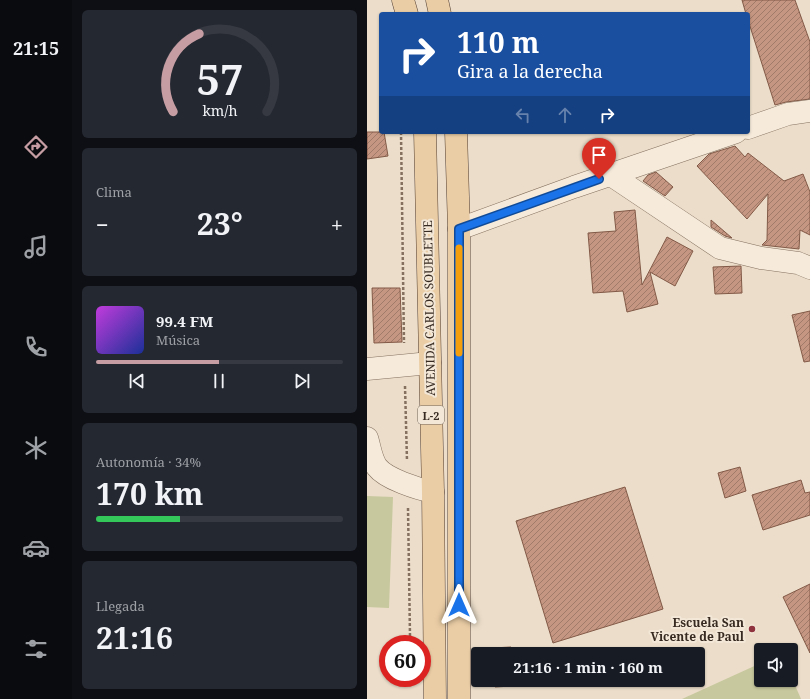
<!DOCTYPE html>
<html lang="es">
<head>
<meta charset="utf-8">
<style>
	:root { --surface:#171b24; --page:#242831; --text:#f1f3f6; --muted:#9ea1a6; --line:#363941; --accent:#c59da3 }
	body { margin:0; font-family:"Noto Serif",serif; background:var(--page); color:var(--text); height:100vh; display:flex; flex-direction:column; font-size:15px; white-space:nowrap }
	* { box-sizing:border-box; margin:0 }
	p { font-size:13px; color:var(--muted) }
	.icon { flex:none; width:22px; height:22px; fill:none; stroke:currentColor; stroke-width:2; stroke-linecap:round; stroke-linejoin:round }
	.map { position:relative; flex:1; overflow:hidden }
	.panel { display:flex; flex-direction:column; gap:10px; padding:10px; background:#0d0f14; width:295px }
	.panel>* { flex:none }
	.hud { position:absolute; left:12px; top:12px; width:371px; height:122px; border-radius:4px; box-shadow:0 1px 3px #0004; background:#1a4fa0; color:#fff; overflow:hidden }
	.controls { position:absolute; left:387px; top:643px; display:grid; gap:8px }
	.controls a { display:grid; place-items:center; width:44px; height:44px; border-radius:4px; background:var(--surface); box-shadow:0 1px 3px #0004; font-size:20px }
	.speed { position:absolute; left:12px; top:635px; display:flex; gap:8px; font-size:20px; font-weight:700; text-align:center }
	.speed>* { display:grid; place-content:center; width:52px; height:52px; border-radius:50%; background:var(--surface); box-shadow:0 1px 3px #0004; line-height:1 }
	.speed .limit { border:6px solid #d22; background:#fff; color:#111 }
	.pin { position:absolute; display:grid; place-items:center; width:34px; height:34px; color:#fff; margin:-41px -17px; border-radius:50% 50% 50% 0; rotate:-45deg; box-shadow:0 0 4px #0007 }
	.pin .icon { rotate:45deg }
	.me { position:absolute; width:44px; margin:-22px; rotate:0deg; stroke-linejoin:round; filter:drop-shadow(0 0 3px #0008) }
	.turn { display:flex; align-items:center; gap:14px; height:84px; padding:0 12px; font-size:18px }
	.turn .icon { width:52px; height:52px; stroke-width:2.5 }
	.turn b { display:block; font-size:28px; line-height:34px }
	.lanes { display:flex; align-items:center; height:38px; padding:0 12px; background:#0003; justify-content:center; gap:20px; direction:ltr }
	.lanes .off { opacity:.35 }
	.big { font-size:30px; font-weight:700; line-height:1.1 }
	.panel .widget { flex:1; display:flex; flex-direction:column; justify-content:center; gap:6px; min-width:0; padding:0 14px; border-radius:6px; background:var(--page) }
	.panel .dial { align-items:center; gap:0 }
	.dial svg { height:104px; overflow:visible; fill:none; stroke:var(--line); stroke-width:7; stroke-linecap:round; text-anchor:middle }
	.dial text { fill:var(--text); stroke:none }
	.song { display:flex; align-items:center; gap:12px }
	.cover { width:48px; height:48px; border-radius:6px; background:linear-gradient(135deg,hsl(290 70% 55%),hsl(230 70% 35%)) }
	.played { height:4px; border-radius:2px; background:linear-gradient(90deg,var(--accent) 50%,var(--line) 50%) }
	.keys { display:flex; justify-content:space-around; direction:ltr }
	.heat { display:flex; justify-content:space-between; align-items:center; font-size:22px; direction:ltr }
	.charge { height:6px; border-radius:3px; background:linear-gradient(90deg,#34c759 34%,var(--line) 0) }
	.trip { position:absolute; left:104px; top:647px; width:234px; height:40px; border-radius:4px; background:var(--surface); box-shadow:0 1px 3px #0004; font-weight:700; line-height:40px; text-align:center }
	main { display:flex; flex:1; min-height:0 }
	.tabs { display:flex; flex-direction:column; width:72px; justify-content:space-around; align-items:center; background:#090b0e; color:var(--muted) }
	.tabs .icon { width:28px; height:28px }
	.tabs .active { color:var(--accent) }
	.tabs b { font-size:18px; color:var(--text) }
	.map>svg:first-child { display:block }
	.green { fill:#c7c89d }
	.building { fill:url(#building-hatch); stroke:#825947 }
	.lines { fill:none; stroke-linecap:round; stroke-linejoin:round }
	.minor-casing { stroke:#85705f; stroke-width:23 }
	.primary-casing { stroke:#543f33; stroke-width:23 }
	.path { stroke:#85705f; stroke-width:2.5; stroke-dasharray:3 2; stroke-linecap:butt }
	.minor { stroke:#f6ebdb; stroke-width:22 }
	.primary { stroke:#eacda5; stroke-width:22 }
	.route-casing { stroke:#114b97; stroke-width:10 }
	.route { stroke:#1a73e8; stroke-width:7 }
	.slow { stroke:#f59e0b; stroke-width:7 }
	.poi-dot { fill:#8f343e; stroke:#f3e8d8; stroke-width:1.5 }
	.labels { text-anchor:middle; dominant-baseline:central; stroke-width:4; stroke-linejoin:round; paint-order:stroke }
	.shield { fill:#f3e8d8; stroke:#6f6358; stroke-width:1 }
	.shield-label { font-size:11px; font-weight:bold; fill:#372a21 }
	.street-label { font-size:12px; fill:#372a21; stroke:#f3e8d8 }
	.poi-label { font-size:12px; font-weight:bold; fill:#372a21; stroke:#f3e8d8; text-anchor:end }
</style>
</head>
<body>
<main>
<nav class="tabs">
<b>21:15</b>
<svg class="icon active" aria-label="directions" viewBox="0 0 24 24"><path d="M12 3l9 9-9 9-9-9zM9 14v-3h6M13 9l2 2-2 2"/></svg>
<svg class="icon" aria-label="music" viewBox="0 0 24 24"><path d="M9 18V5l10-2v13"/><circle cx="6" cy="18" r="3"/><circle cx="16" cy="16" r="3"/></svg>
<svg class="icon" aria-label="phone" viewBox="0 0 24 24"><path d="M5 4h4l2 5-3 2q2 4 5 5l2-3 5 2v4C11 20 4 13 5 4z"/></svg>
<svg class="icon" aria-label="climate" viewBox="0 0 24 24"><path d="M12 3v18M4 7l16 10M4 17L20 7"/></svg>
<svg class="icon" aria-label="car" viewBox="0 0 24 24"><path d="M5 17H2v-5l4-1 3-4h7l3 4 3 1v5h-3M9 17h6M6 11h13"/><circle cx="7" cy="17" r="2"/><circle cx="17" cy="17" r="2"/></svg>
<svg class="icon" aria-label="filters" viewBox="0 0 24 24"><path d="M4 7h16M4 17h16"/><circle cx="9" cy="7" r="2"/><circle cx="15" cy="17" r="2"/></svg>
</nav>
<section class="panel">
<div class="widget dial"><svg viewBox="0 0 100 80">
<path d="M14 69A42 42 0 1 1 86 69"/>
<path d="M14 69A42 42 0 0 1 34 9" stroke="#c59da3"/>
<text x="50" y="56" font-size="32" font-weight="700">57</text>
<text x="50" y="72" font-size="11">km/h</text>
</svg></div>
<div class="widget"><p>Clima</p>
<div class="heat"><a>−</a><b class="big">23°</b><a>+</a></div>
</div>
<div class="widget">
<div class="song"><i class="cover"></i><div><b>99.4 FM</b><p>Música</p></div></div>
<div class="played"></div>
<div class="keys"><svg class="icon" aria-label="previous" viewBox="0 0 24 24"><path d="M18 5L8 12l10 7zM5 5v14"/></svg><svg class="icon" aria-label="pause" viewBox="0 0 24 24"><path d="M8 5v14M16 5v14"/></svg><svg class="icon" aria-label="next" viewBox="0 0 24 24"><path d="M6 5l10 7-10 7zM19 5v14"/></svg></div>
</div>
<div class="widget"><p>Autonomía · 34%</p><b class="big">170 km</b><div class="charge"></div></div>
<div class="widget"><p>Llegada</p><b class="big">21:16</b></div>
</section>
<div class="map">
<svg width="443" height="699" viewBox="0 0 443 699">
	<defs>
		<pattern id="building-hatch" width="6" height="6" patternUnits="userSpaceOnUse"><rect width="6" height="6" fill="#c59782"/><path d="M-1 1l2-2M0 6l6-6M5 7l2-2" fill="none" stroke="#a17b6a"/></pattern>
	</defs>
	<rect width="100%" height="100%" fill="#ebddc9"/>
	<!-- green -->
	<path class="green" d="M0,496L26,497L22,608L0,607Z
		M394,663V680H424V676L434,699H315Z"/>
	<!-- building -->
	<path class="building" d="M375,0H428L443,42V99L419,102L408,105L381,20V14H379Z
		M0,132H17L21,156L0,159Z
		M368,146L378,157L381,153L417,181L436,174L443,192V235L433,230L432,249L395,245L400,240L401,194L380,219L330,166L342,154Z
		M289,172L306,187L298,196L276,181L281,175Z
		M268,210L275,285L300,237L326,251L308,286L283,272L291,304L260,312L256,291L226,293L221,233L249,231L247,212Z
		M344,220L365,238L358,236L344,227Z
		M374,266L375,293L348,294L346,267Z
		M5,288H33L35,342L7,343Z
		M443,311V361L437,362L425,315Z
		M373,467L379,491L358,498L351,473Z
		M434,480L438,493L443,492V515L396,530L385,495Z
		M258,487L296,609L186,643L149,521Z
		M443,584V653L416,597Z
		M144,647V654H126V648Z
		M127,680H145V686L128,687Z"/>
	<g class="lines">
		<!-- minor casing -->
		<g class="minor-casing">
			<path id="minor" d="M381,128L421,114L443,111
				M244,175L353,248L394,258L431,263L443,268
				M92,229L207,187L369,132
				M0,369L63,363
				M0,438C3,447 4,459 10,467C19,479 51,489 66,492"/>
		</g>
		<!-- primary casing -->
		<g class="primary-casing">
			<path id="primary" d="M36,0L40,14
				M70,0L73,14
				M58,132L66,492L68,699
				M89,132L92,229V699"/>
		</g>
		<!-- path -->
		<path class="path" d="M34,132L37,343
			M38,386L40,461
			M41,508L43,636"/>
		<!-- minor -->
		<use href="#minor" class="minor"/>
		<!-- primary -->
		<use href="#primary" class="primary"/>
	</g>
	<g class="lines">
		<!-- route casing -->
		<g class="route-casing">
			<path id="route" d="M92,605V229L232,179"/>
		</g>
		<!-- route -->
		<use href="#route" class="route"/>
		<!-- slow -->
		<path class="slow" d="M92,248V353"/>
	</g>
	<!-- markers -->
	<circle class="poi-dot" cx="385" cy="629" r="4"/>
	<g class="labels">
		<!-- shield labels -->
		<rect class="shield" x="51" y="406" width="26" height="18" rx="3"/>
		<g class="shield-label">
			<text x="64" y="415">L-2</text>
		</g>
		<!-- street labels -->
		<g class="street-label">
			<text transform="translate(62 308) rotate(-91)">AVENIDA CARLOS SOUBLETTE</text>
		</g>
		<!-- poi labels -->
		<g class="poi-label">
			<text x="377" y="622">Escuela San<tspan x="377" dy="14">Vicente de Paul</tspan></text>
		</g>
	</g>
</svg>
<div class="controls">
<a><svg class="icon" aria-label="sound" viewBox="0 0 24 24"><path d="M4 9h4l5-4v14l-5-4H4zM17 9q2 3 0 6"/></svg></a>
</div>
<div class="speed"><div class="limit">60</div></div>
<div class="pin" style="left:232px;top:179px;background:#d93025"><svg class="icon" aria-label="arrive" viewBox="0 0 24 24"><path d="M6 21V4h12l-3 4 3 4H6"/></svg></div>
<svg class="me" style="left:92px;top:605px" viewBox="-20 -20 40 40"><path d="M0-17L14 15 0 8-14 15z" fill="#1a73e8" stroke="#fff" stroke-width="4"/></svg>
<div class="trip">21:16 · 1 min · 160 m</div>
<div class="hud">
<div class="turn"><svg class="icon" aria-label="right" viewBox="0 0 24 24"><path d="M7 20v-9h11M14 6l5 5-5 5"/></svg><div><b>110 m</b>Gira a la derecha</div></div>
<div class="lanes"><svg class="icon off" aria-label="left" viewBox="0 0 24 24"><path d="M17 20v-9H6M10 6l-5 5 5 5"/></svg><svg class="icon off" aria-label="ahead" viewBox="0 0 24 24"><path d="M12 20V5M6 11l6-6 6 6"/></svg><svg class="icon" aria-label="right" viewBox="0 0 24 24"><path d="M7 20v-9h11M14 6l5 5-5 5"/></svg></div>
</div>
</div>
</main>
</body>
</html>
